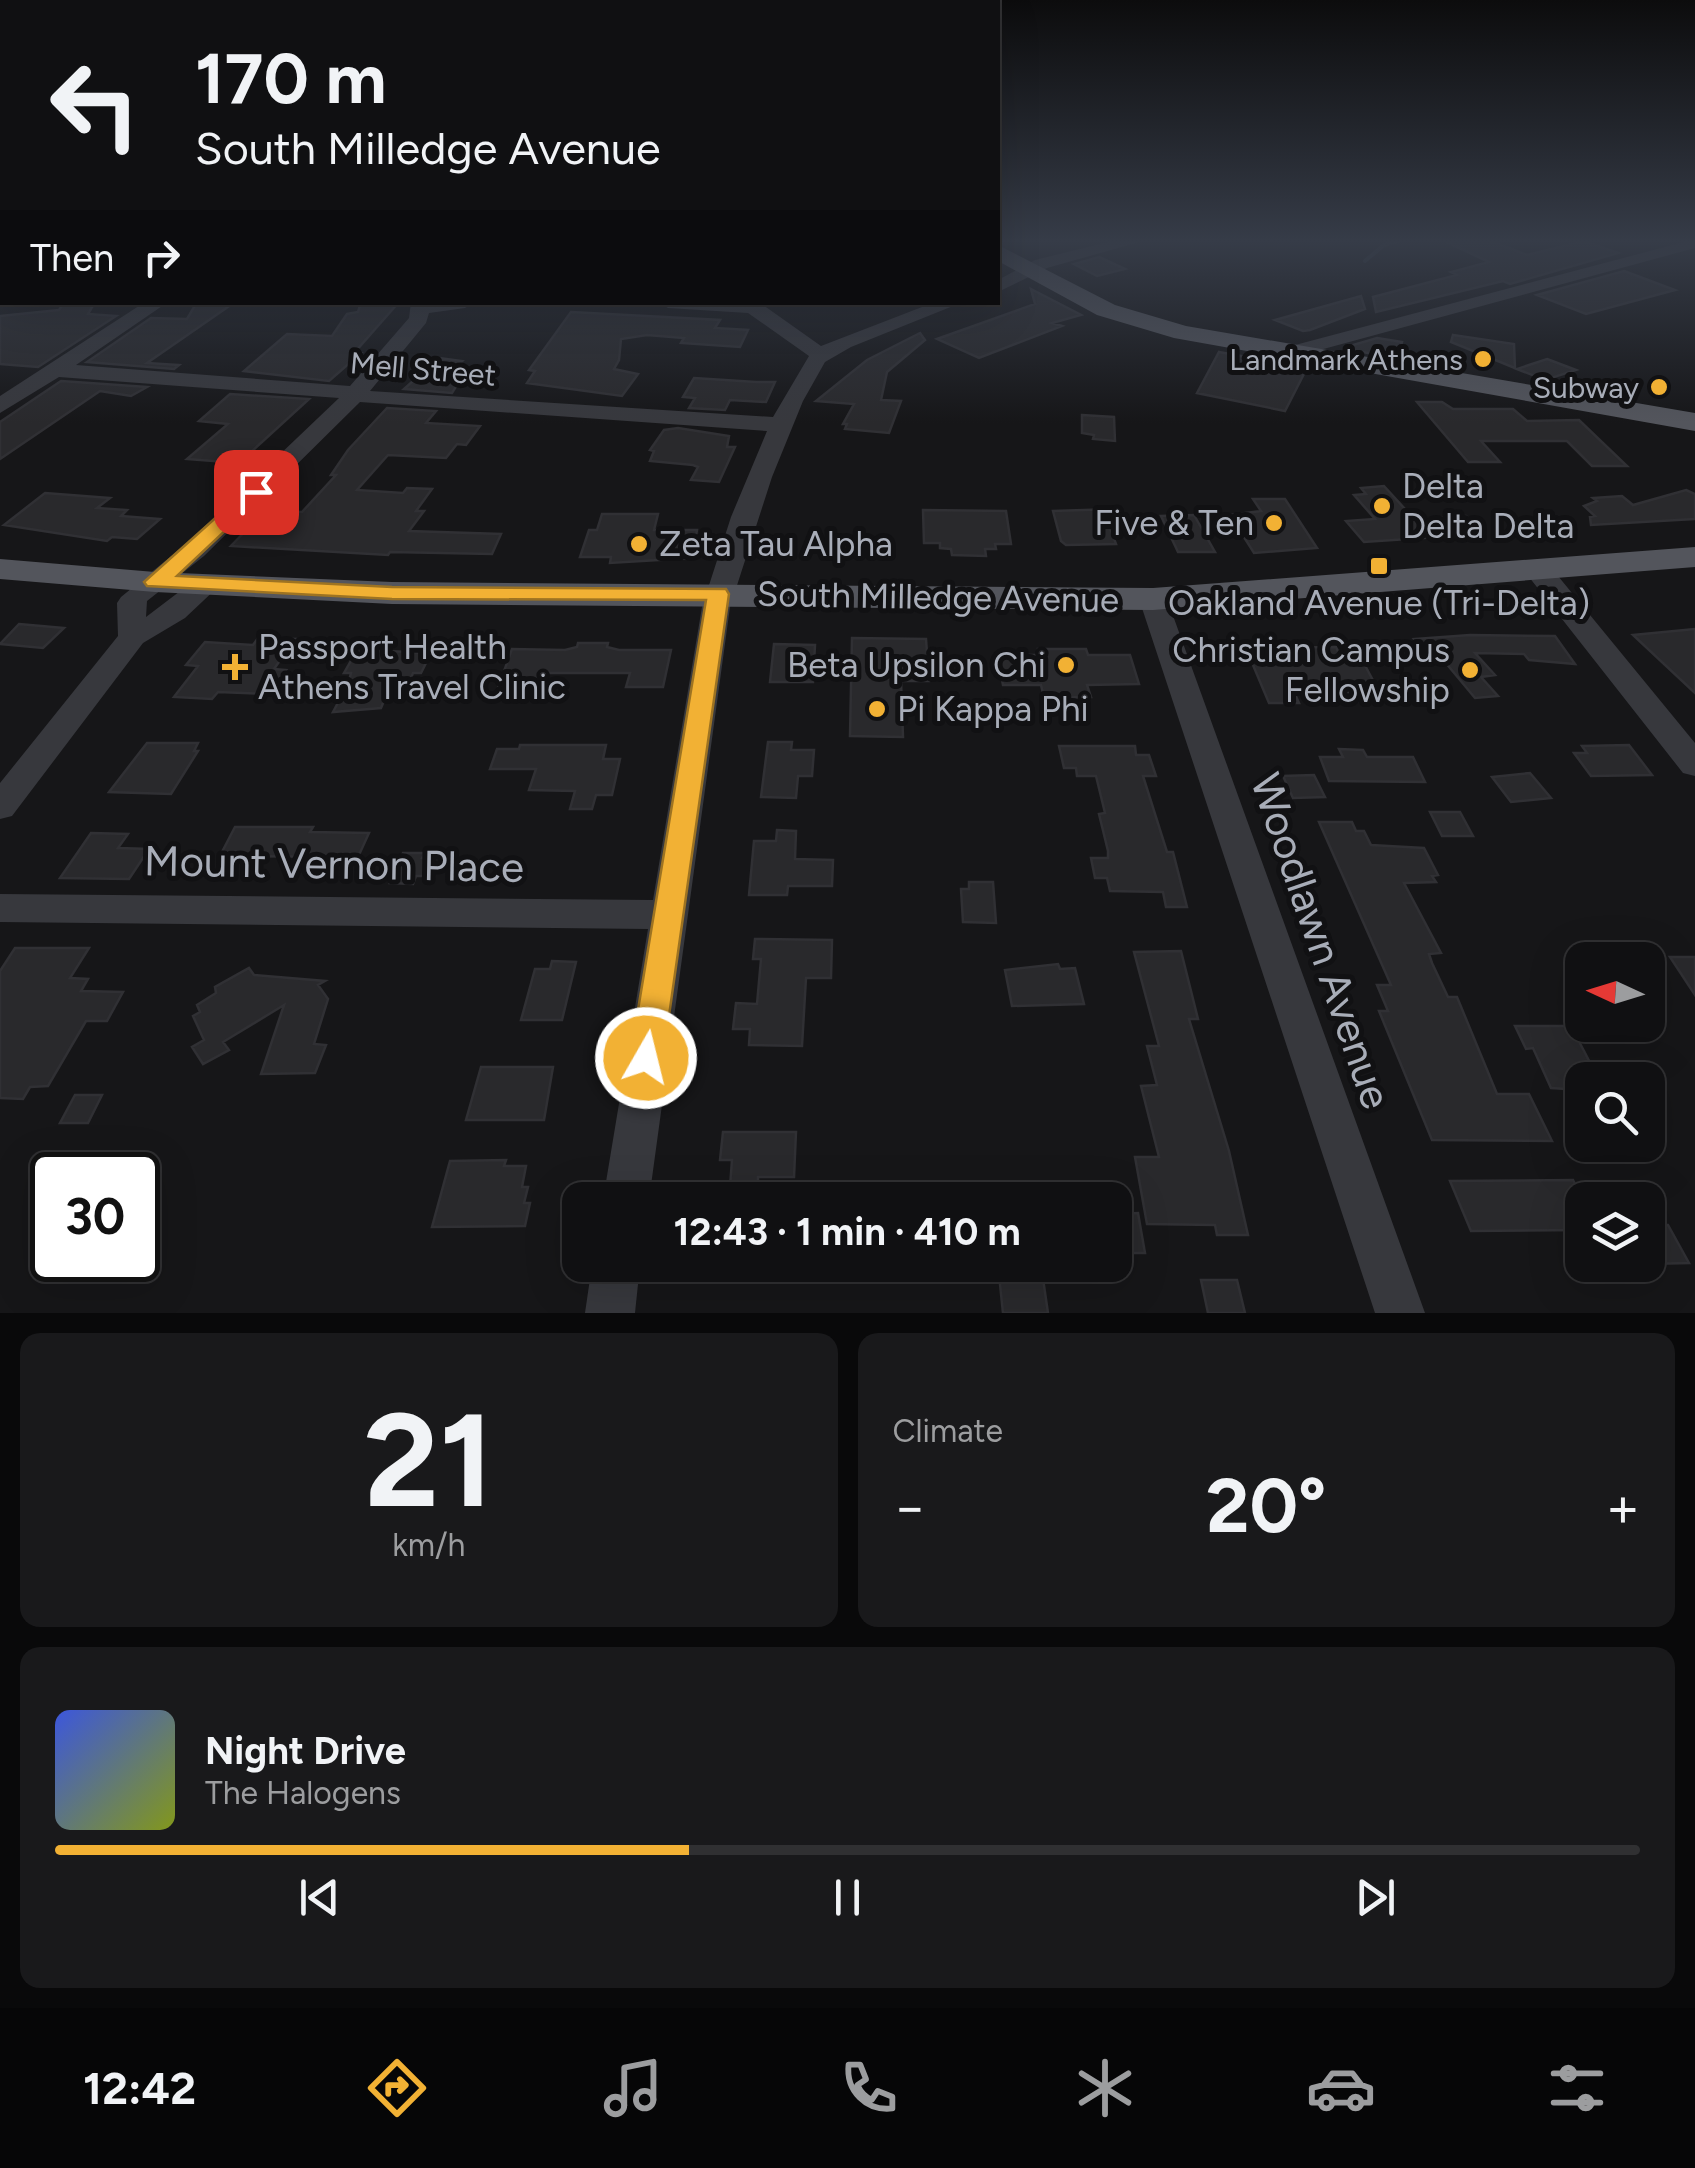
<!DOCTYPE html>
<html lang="en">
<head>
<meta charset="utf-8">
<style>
	:root { --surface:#101012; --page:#19191b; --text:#f1f3f6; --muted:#9c9d9f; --line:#303032; --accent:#f2b134 }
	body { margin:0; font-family:Figtree,sans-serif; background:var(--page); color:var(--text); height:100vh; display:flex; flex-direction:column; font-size:38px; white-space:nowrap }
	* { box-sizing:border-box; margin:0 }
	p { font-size:32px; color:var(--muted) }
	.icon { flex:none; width:55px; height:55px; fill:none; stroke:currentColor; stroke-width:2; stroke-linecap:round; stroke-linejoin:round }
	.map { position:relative; height:1313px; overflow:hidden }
	.sheet { display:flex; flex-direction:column; gap:20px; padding:20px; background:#09090a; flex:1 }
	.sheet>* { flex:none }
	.banner { position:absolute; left:0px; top:0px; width:1000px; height:305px; box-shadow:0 10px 40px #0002,0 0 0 2px var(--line); background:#101012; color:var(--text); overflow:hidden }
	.needle { width:65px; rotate:274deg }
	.tools { position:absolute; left:1565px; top:942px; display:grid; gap:20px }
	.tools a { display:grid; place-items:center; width:100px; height:100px; border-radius:20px; background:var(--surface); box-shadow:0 10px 40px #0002,0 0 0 2px var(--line); font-size:50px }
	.speed { position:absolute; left:30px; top:1152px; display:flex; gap:20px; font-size:50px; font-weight:700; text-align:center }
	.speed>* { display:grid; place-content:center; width:130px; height:130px; border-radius:50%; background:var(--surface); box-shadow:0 10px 40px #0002,0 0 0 2px var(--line); line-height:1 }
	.speed .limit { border:5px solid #111; border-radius:15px; background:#fff; color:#111 }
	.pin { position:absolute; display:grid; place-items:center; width:85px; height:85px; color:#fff; margin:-42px; border-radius:20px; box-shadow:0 5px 15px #0006 }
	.me { position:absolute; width:110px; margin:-55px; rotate:8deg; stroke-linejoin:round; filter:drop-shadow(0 0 8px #0008) }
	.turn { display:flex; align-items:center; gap:35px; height:210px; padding:0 30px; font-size:45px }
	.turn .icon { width:130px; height:130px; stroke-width:2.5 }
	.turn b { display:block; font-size:70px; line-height:85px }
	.then { display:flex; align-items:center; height:95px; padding:0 30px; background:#0003; gap:20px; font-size:38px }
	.big { font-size:75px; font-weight:700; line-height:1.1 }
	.sheet .widget { flex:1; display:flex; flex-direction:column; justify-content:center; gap:15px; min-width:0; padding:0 35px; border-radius:20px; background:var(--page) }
	.sheet .dial { align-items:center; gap:0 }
	.dial b { font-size:130px; line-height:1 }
	.song { display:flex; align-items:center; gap:30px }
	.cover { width:120px; height:120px; border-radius:15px; background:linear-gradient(135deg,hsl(230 70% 55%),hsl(70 70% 35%)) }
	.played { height:10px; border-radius:5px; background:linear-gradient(90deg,var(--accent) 40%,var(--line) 40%) }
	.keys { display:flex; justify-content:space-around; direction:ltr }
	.heat { display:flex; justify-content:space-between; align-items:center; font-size:55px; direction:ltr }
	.sheet .tiles { flex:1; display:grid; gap:20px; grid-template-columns:1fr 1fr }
	.widget:last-child { grid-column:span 2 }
	.trip { position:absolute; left:562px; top:1182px; width:570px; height:100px; border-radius:20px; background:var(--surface); box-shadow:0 10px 40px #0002,0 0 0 2px var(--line); font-weight:700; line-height:100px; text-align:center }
	.tab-bar { display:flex; height:160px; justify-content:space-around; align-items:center; background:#060607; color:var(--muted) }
	.tab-bar .icon { width:70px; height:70px }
	.tab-bar .on { color:var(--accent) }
	.tab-bar b { font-size:45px; color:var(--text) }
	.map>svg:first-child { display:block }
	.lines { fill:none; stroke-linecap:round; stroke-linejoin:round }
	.stream { stroke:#2c353c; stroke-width:4 }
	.building { fill:#29292c; stroke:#303034; stroke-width:2.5 }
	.minor { fill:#37383d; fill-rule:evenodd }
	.major { fill:#53555c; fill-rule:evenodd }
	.route { fill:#f2b134; stroke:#9d7322; stroke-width:2.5 }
	.poi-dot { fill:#f2b134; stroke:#111113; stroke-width:4 }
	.labels { text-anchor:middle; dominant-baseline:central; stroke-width:10; stroke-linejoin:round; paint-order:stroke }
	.far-poi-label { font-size:30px; fill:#a8adb8; stroke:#111113; text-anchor:end }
	.far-street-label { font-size:30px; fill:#a8adb8; stroke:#111113 }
	.poi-label { font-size:35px; fill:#a8adb8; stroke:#111113; text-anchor:start }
	.street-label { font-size:35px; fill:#a8adb8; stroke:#111113 }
	.near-street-label { font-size:42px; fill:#a8adb8; stroke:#111113 }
</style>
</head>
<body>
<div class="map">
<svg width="1695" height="1313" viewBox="0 0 1695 1313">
	<rect width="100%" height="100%" fill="#161618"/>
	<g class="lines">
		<!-- stream -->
		<path class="stream" d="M1365,261L1384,245L1404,239"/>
	</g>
	<!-- building -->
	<path class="building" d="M1440,239H1486L1527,255L1584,241L1618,253L1510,284L1503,281L1376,312L1373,297L1457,275L1451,272L1489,262Z
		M1099,257L1125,269L1097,276L1074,264Z
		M1624,271L1675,290L1586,314L1537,295Z
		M1031,289L1081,315L1052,323L1062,326L979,358L937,339L1035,304Z
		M1361,296L1365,309L1310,330L1303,331L1275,320Z
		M95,302L88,314L116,316L38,367L0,364V316L59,310L63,304Z
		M197,302H235L147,363L179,365L174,369L87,362L151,318L187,319Z
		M361,302H399L355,352L361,353L329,381L244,371L287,334L332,336L347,314L358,312Z
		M571,312L720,320L715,328L748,330L740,347L681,343L684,338L647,335L621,339L619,360L614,369L638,374L622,396L527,383L535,371L529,370Z
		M920,333L925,340L887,372L881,400L901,401L889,433L845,429L847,424H843L854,404L816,401L867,360Z
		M1453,335L1514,344L1515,368L1451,342Z
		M1377,338L1402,342L1397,358L1351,350L1353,345Z
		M1219,352L1307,368L1285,411L1197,393Z
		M439,358L462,361L444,376L462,377L452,393L404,389Z
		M1547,359L1576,370L1545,380L1517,369Z
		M694,378L756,382H775L766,402L730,400L725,410L689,408L695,398L683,397Z
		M61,381L147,387L131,396L100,391L0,459V422Z
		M230,394L309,399L239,463L187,459L228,424L199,421Z
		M1417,402H1442L1453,409H1513L1527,421L1579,420L1627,466H1592L1567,441H1481L1500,462H1468Z
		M387,408L436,411L426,423L480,426L466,445L457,444L446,458L388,455L357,490L403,493L407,488L432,489L416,511H424L409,531L501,534L492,554L390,552L388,555L231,546L266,510L302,512L336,475H331L348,450Z
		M1082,415L1114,417L1115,441L1093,439L1094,435L1082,433Z
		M678,428L729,436L727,447H735L719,482L691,480L698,467L693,465L650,461L654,451L650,450L664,430Z
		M1384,486L1415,520L1466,516L1484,534L1364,542L1346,521L1375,519L1354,495L1366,494L1361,488Z
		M1686,490L1695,494V519L1591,525L1590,517L1595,516L1584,506L1597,501L1593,498L1622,496L1633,505Z
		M45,493L110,498L97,508L127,510L121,516L160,519L137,539L112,537L107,541L4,525Z
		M1253,499H1285L1317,548L1254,553L1230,515L1261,511Z
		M1116,509L1124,531H1111L1116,544L1066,545L1061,541L1053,511Z
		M923,510L1006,511L1011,544H995L996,549H985L986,556L952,555L951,549L940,548V543H924Z
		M602,514H658L654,530H697L692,558L610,563L611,557H580L589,530H597Z
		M1194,515L1215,552H1178L1161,516Z
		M19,624L64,628L43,648L0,644Z
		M1695,629V693L1633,635Z
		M1470,635L1555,636L1575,664L1529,660L1524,654L1475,653L1495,675L1481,677L1498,696L1475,698L1445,662L1433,663L1414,639Z
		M258,638L295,639L274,669L286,670L268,694L218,692L212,699L174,697L198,666L186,665L205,642L253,645Z
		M852,638L926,639L929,681H901L903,737L850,736Z
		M578,643H608L607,647L619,650H671L663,687H626L630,673H539L534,688H498L512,649L565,650L577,647Z
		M774,644L815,645L813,682H770Z
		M1336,647L1341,658H1361L1384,701H1359L1354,692H1294L1299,703H1269L1250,658L1274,657L1269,648Z
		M1038,649H1086L1088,655H1130L1139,684L1087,685L1091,697L1044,698L1041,685H1003L997,655H1039Z
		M356,652L386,651L431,653L421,673H413L409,683H402L396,697L386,696L381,708L333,712L348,684L351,673H344Z
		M768,742H792L791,750H814L812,776H798L796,798L761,797Z
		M147,743H198L194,751H198L171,794L109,792Z
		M520,745H606L603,759H620L612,795H596L592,809H570L575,791L529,790L536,769H490L497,749H519Z
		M1629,745L1652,775L1591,776L1574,753H1587L1582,746Z
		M1059,746H1135L1136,755H1149L1156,776H1143L1167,852H1173L1187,907H1166L1163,892L1110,891L1107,878H1095L1091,858H1108V851L1099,814L1105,813L1096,776H1077L1076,768H1064Z
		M1339,749L1363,750L1367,757H1413L1425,782L1329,781L1320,757H1343Z
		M1530,773L1551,798L1511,802L1492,777Z
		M1314,775L1325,797L1293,798L1283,776Z
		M1430,812H1460L1473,836H1442Z
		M1319,822H1352L1356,831H1364L1371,845L1424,848L1438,875L1432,876L1436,882L1404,883L1441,953L1429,954L1432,963L1448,997H1457L1497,1094H1529L1552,1141L1432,1140L1379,1011H1388L1377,985H1391Z
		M235,827H313L310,832L369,833L358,857L235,856L237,852H222Z
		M777,830L796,831L795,859L833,860L832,886H788L787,895H749L754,841H776Z
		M91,833L128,834L118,848L149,849L129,879L60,878Z
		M403,853H425L422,858L432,859L425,876H416L413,884L390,883Z
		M969,882H993L996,923L963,922L961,889H969Z
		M755,939L832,940L831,978H806L802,1046L749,1045L750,1029H733L736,1003L757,1004L761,959H753Z
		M15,948H89L70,978L88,979L81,991L123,992L107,1021H86L48,1086L30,1087L23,1099L0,1098V971Z
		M1181,951L1198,1019H1189L1229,1151L1248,1235H1217L1215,1225L1147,1224L1135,1157H1159L1141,1086L1157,1085L1147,1046H1159L1134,952Z
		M1670,957H1695V995Z
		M552,961L576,962L562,1020H521L535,969H550Z
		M1058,964L1060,969L1075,968L1084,1004L1012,1006L1005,970Z
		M249,968L254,975L325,981L318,985L328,999L314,1044L326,1045L315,1073L261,1074L284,1005L223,1042L229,1050L203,1064L192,1047L204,1040L193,1016L200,1012L197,1005L216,993L215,987Z
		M1515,1026H1571L1599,1080H1582V1090L1551,1088L1533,1048L1526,1049Z
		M481,1067H553L544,1120H466Z
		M75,1095H102L88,1123H60Z
		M723,1132H796L794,1177H758V1200H729L732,1160H720Z
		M506,1160L504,1166H526L522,1187H528L524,1203H530L525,1226L432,1227L450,1161Z
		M1573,1180L1582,1198V1230L1471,1231L1450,1181Z
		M1138,1213L1145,1253H1115V1214Z
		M1648,1225H1668L1689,1263L1648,1264Z
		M998,1265H1041L1048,1313H1003Z
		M1201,1280H1237L1245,1313H1208Z"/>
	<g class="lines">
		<!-- minor -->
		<path class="minor" d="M1120,239H1150L1047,268L998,292V280L1035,260Z
			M1695,239V248L1294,357L1287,359L1277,353L1280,349Z
			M2,283V296L0,297V284Z
			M145,302H168L76,365L350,386L409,318L411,302H474L465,308L429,313L426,323L370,391L773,417L809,356L748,313L668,308L659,302H759L821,346L935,302H963L851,347L825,362L803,401L772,477L730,607L649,1200H603L648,929L0,922V894L653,900L702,607L731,517L767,431L360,402L204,556L147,601L146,617L196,579H216L220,585L185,618L143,643L12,816L0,819V783L118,636L117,603L121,597L186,544L339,398L59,377L0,413V396Z
			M1539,563L1549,565L1695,743V776L1683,773L1529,577L1525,571Z
			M1153,591L1163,593L1167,599L1425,1313H1375L1139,599L1143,593Z
			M592,1265H640L635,1313H585Z"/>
		<!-- major -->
		<path class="major" d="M998,245L1115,305L1186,326L1695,413V431L1174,338L1097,315L998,261Z
			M1695,547V567L1153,610L392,604L155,592L0,579V559L155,572L392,582L1153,588Z"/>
	</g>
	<!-- sky -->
	<linearGradient id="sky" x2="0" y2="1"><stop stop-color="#0c0c0d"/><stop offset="0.57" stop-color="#363c48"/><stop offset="1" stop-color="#363c48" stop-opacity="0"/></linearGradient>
	<rect width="1695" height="423" fill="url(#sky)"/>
	<!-- route -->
	<path class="route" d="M256,486L265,492L262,496L177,576L392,587L726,589L729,594L663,1058L658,1067L646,1071L635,1067L630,1058L706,600L392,599L147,586L144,582L249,488Z"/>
	<!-- markers -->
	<g class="poi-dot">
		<circle cx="1483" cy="359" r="10"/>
		<circle cx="1659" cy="387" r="10"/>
		<circle cx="1382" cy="506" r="10"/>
		<circle cx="1274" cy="523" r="10"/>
		<circle cx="639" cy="544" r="10"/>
		<rect x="1369" y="556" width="20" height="20" rx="5"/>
		<circle cx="1066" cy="665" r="10"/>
		<path d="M230 652h10v10h10v10h-10v10h-10v-10h-10v-10h10z"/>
		<circle cx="1470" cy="670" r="10"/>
		<circle cx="877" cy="709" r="10"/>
	</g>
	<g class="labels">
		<!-- far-poi labels -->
		<g class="far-poi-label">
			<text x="1463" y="359">Landmark Athens</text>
			<text x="1639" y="387">Subway</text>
		</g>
		<!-- far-street labels -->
		<g class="far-street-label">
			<text transform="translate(423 369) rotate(5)">Mell Street</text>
		</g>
		<!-- poi labels -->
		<g class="poi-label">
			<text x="1402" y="486">Delta<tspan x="1402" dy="40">Delta Delta</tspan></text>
			<text x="1254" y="523" text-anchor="end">Five &amp; Ten</text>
			<text x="659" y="544">Zeta Tau Alpha</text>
			<text x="1379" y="603" text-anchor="middle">Oakland Avenue (Tri-Delta)</text>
			<text x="258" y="647">Passport Health<tspan x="258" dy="40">Athens Travel Clinic</tspan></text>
			<text x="1450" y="650" text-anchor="end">Christian Campus<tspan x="1450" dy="40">Fellowship</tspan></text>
			<text x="1046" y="665" text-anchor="end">Beta Upsilon Chi</text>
			<text x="897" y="709">Pi Kappa Phi</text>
		</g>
		<!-- street labels -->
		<g class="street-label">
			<text transform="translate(938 597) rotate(1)">South Milledge Avenue</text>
		</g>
		<!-- near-street labels -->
		<g class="near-street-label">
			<text transform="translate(334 864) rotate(1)">Mount Vernon Place</text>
			<text transform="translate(1321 941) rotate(71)">Woodlawn Avenue</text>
		</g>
	</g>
</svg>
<div class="tools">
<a><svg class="needle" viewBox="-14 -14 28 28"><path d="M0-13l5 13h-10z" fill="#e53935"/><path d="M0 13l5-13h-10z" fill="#9c9d9f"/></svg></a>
<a><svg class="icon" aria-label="search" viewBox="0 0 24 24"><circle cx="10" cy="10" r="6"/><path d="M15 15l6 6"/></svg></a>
<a><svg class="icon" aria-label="layers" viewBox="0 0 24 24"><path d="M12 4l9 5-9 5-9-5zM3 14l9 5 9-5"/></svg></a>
</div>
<div class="speed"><div class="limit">30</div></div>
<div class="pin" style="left:256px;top:492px;background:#d93025"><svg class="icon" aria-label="arrive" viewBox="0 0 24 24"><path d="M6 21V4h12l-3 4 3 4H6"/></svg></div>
<svg class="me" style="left:646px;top:1058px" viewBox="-20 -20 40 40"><circle r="17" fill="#f2b134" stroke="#fff" stroke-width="3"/><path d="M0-11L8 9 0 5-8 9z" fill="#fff"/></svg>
<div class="trip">12:43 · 1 min · 410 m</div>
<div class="banner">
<div class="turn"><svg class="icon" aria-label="left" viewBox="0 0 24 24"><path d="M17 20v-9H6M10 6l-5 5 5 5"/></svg><div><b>170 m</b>South Milledge Avenue</div></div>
<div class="then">Then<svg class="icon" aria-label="right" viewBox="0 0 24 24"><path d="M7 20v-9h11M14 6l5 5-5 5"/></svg></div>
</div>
</div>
<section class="sheet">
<div class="tiles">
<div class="widget dial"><b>21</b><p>km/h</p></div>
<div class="widget"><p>Climate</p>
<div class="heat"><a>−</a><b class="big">20°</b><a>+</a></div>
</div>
<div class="widget">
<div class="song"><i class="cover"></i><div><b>Night Drive</b><p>The Halogens</p></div></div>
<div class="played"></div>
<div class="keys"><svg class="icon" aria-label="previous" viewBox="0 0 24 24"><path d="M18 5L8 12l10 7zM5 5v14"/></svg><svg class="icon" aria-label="pause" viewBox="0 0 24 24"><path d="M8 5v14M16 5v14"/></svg><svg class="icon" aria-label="next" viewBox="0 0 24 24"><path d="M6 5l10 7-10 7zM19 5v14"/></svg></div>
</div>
</div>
</section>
<nav class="tab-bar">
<b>12:42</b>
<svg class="icon on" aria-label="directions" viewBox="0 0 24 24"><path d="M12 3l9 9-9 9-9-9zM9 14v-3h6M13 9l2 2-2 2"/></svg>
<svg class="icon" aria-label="music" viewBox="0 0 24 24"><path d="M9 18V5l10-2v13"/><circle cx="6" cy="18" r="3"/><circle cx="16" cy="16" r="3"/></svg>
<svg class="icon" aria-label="phone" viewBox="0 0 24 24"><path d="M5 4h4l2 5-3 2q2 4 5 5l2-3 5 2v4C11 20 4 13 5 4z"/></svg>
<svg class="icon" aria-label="climate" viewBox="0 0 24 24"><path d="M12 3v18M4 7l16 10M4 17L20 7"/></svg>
<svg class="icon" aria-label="car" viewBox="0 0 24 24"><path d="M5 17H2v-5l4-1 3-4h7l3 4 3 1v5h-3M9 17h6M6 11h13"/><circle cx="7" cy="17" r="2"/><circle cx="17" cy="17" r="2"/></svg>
<svg class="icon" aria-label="filters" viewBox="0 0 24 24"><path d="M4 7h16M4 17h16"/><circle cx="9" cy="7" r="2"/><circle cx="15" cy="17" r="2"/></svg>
</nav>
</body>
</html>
